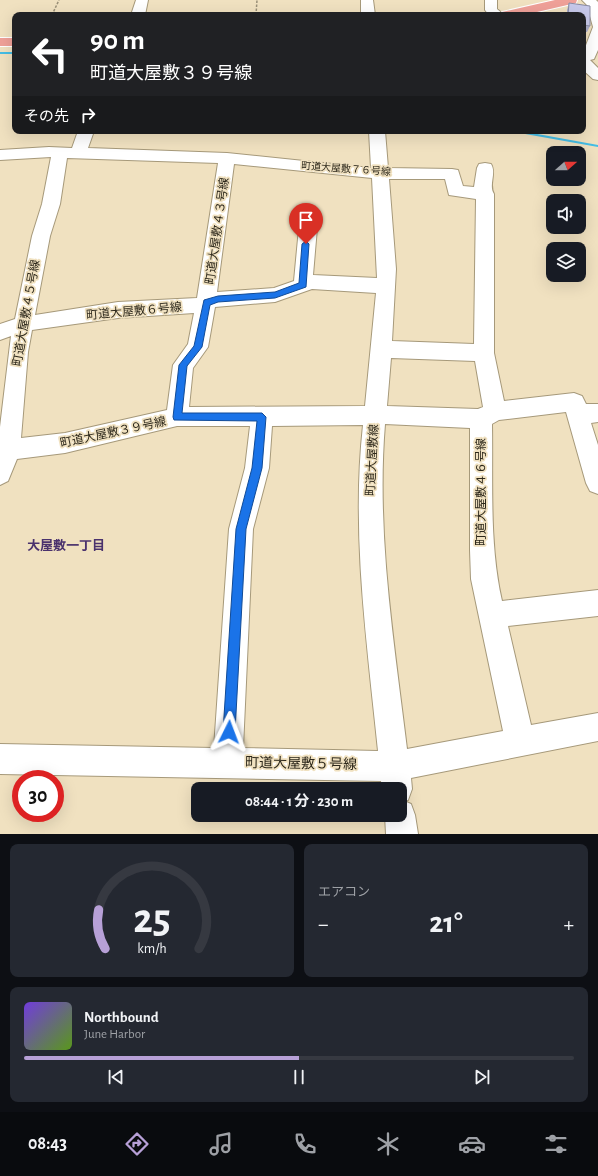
<!DOCTYPE html>
<html lang="ja">
<head>
<meta charset="utf-8">
<style>
	:root { --surface:#171b24; --page:#242831; --text:#f1f3f6; --muted:#9ea1a6; --line:#363941; --accent:#b7a0d7 }
	body { margin:0; font-family:"Alegreya Sans","Noto Sans JP",sans-serif; background:var(--page); color:var(--text); height:100vh; display:flex; flex-direction:column; font-size:15px; white-space:nowrap }
	* { box-sizing:border-box; margin:0 }
	p { font-size:13px; color:var(--muted) }
	.icon { flex:none; width:22px; height:22px; fill:none; stroke:currentColor; stroke-width:2; stroke-linecap:round; stroke-linejoin:round }
	.map { position:relative; height:834px; overflow:hidden }
	.sheet { display:flex; flex-direction:column; gap:10px; padding:10px; background:#0d0f14; flex:1 }
	.sheet>* { flex:none }
	.banner { position:absolute; left:12px; top:12px; width:574px; height:122px; border-radius:8px; box-shadow:0 4px 16px #0002; background:#202124; color:#fff; overflow:hidden }
	.needle { width:26px; rotate:69deg }
	.tools { position:absolute; left:546px; top:146px; display:grid; gap:8px }
	.tools a { display:grid; place-items:center; width:40px; height:40px; border-radius:8px; background:var(--surface); box-shadow:0 4px 16px #0002; font-size:20px }
	.speed { position:absolute; left:12px; top:770px; display:flex; gap:8px; font-size:20px; font-weight:700; text-align:center }
	.speed>* { display:grid; place-content:center; width:52px; height:52px; border-radius:50%; background:var(--surface); box-shadow:0 4px 16px #0002; line-height:1 }
	.speed .limit { border:6px solid #d22; background:#fff; color:#111 }
	.pin { position:absolute; display:grid; place-items:center; width:34px; height:34px; color:#fff; margin:-41px -17px; border-radius:50% 50% 50% 0; rotate:-45deg; box-shadow:0 0 4px #0007 }
	.pin .icon { rotate:45deg }
	.me { position:absolute; width:44px; margin:-22px; rotate:3deg; stroke-linejoin:round; filter:drop-shadow(0 0 3px #0008) }
	.turn { display:flex; align-items:center; gap:14px; height:84px; padding:0 12px; font-size:18px }
	.turn .icon { width:52px; height:52px; stroke-width:2.5 }
	.turn b { display:block; font-size:28px; line-height:34px }
	.then { display:flex; align-items:center; height:38px; padding:0 12px; background:#0003; gap:8px; font-size:15px }
	.big { font-size:30px; font-weight:700; line-height:1.1 }
	.sheet .card { flex:1; display:flex; flex-direction:column; justify-content:center; gap:6px; min-width:0; padding:0 14px; border-radius:8px; background:var(--page) }
	.sheet .dial { align-items:center; gap:0 }
	.dial svg { height:104px; overflow:visible; fill:none; stroke:var(--line); stroke-width:7; stroke-linecap:round; text-anchor:middle }
	.dial text { fill:var(--text); stroke:none }
	.song { display:flex; align-items:center; gap:12px }
	.cover { width:48px; height:48px; border-radius:6px; background:linear-gradient(135deg,hsl(260 70% 55%),hsl(90 70% 35%)) }
	.played { height:4px; border-radius:2px; background:linear-gradient(90deg,var(--accent) 50%,var(--line) 50%) }
	.keys { display:flex; justify-content:space-around; direction:ltr }
	.heat { display:flex; justify-content:space-between; align-items:center; font-size:22px; direction:ltr }
	.sheet .tiles { flex:1; display:grid; gap:10px; grid-template-columns:1fr 1fr }
	.card:last-child { grid-column:span 2 }
	.trip { position:absolute; left:191px; top:782px; width:216px; height:40px; border-radius:8px; background:var(--surface); box-shadow:0 4px 16px #0002; font-weight:700; line-height:40px; text-align:center }
	.dock { display:flex; height:64px; justify-content:space-around; align-items:center; background:#090b0e; color:var(--muted) }
	.dock .icon { width:28px; height:28px }
	.dock .current { color:var(--accent) }
	.dock b { font-size:18px; color:var(--text) }
	.map>svg:first-child { display:block }
	.lines { fill:none; stroke-linecap:round; stroke-linejoin:round }
	.stream { fill:#45bde5; fill-rule:evenodd }
	.minor-casing { stroke:#a6997a; stroke-width:2 }
	.major-casing { stroke:#fff; stroke-width:2 }
	.path { stroke:#998f77; stroke-width:1.5; stroke-dasharray:2.5 1.5; stroke-linecap:butt }
	.minor { fill:#fff; fill-rule:evenodd }
	.major { fill:#efa098; fill-rule:evenodd }
	.wall { fill:#abadc9 }
	.building { fill:#c7c9ea; stroke:#8b8da4 }
	.route { fill:#1a73e8; stroke:#114b97 }
	.labels { text-anchor:middle; dominant-baseline:central; stroke-width:3.5; stroke-linejoin:round; paint-order:stroke }
	.far-street-label { font-size:10px; fill:#2d281b; stroke:#f0e1c0 }
	.street-label { font-size:12px; fill:#2d281b; stroke:#f0e1c0 }
	.neighbourhood-label { font-size:13px; font-weight:bold; fill:#4a326d; stroke:#f0e1c0 }
	.near-street-label { font-size:14px; fill:#2d281b; stroke:#f0e1c0 }
</style>
</head>
<body>
<div class="map">
<svg width="598" height="834" viewBox="0 0 598 834">
	<rect width="100%" height="100%" fill="#f0e1c0"/>
	<g class="lines">
		<!-- stream -->
		<path class="stream" d="M0,52H15V54H0Z
			M512,131H521L598,145V147L514,132Z"/>
		<!-- minor casing -->
		<g class="minor-casing">
			<path id="minor" d="M136,0H148L145,15H131Z
				M361,0H373L375,15H361Z
				M485,0H497V9L504,15H489L485,10Z
				M582,0H596L598,2V50L594,59L590,60L598,68V80L593,79L583,70V53L593,27L587,5Z
				M78,131H94L88,148L227,153L371,168L369,131H385L388,168L452,169L458,170L463,186L474,187L477,168L479,164L485,163L491,164C497,173 488,185 494,194V353L504,401L574,393L582,396L586,404H598V422L591,423L598,445V494L590,491L586,483L566,412L499,420L492,424C493,482 489,544 502,601L598,590V616L508,626L531,725L598,713V741L411,778L412,789L408,800L404,801L411,804L415,815L418,834H386L385,815H400V789H382L381,781L0,774V744L214,748L229,529L245,468L250,426H177L65,453L17,459L8,481L0,485V427L11,336L0,340V324L15,319L32,236L42,204L51,157L0,160V150L49,147L72,148ZM67,158L218,163L197,298L118,302L35,315L50,236L60,204ZM234,164L372,178L377,278L313,275L317,228L314,224L308,222L302,224L299,228L294,281L274,288L217,292ZM389,179H445L449,195L476,199L474,344L392,341L396,269ZM312,289L376,293L365,406L189,407L193,368L208,347L215,307L275,302ZM194,313L188,344L173,365L167,410L65,433L21,438L28,352L32,330L118,318ZM391,358L475,361L483,407L478,409L387,406ZM385,424L470,428V550L471,579L503,731L407,749C394,641 376,533 385,424ZM363,425C351,533 367,643 378,751L243,748L253,529L269,468L272,426Z"/>
		</g>
		<!-- major casing -->
		<g class="major-casing">
			<path id="major" d="M555,0H577L576,3L524,15H500L502,12Z
				M0,38H15V46H0Z"/>
		</g>
		<!-- path -->
		<path class="path" d="M52,15L59,0
			M256,15L257,0"/>
		<!-- minor -->
		<use href="#minor" class="minor"/>
		<!-- major -->
		<use href="#major" class="major"/>
	</g>
	<!-- wall -->
	<path class="wall" d="M569,3L590,6V26L587,32H583V15H567V10Z"/>
	<!-- building -->
	<path class="building" d="M569,3L590,6V26L583,25V15H568Z"/>
	<!-- route -->
	<path class="route" d="M306,241L309,244L306,287L275,298L218,302L210,305L202,347L187,366L182,413H262L266,417L262,468L246,529L235,732L234,736L229,738L225,736L223,732L236,529L252,468L257,421L174,420L173,417L179,365L194,346L204,300L218,296L275,292L299,283L302,244Z"/>
	<g class="labels">
		<!-- far-street labels -->
		<g class="far-street-label">
			<text transform="translate(346 169) rotate(4)">町道大屋敷７６号線</text>
		</g>
		<!-- street labels -->
		<g class="street-label">
			<text transform="translate(217 231) rotate(-82)">町道大屋敷４３号線</text>
			<text transform="translate(134 311) rotate(-5)">町道大屋敷６号線</text>
			<text transform="translate(26 313) rotate(-80)">町道大屋敷４５号線</text>
			<text transform="translate(113 432) rotate(-12)">町道大屋敷３９号線</text>
			<text transform="translate(372 460) rotate(-87)">町道大屋敷線</text>
			<text transform="translate(481 492) rotate(-90)">町道大屋敷４６号線</text>
		</g>
		<!-- neighbourhood labels -->
		<g class="neighbourhood-label">
			<text x="66" y="546">大屋敷一丁目</text>
		</g>
		<!-- near-street labels -->
		<g class="near-street-label">
			<text transform="translate(301 764) rotate(1)">町道大屋敷５号線</text>
		</g>
	</g>
</svg>
<div class="tools">
<a><svg class="needle" viewBox="-14 -14 28 28"><path d="M0-13l5 13h-10z" fill="#e53935"/><path d="M0 13l5-13h-10z" fill="#9ea1a6"/></svg></a>
<a><svg class="icon" aria-label="sound" viewBox="0 0 24 24"><path d="M4 9h4l5-4v14l-5-4H4zM17 9q2 3 0 6"/></svg></a>
<a><svg class="icon" aria-label="layers" viewBox="0 0 24 24"><path d="M12 4l9 5-9 5-9-5zM3 14l9 5 9-5"/></svg></a>
</div>
<div class="speed"><div class="limit">30</div></div>
<div class="pin" style="left:306px;top:244px;background:#d93025"><svg class="icon" aria-label="arrive" viewBox="0 0 24 24"><path d="M6 21V4h12l-3 4 3 4H6"/></svg></div>
<svg class="me" style="left:229px;top:732px" viewBox="-20 -20 40 40"><path d="M0-17L14 15 0 8-14 15z" fill="#1a73e8" stroke="#fff" stroke-width="4"/></svg>
<div class="trip">08:44 · 1 分 · 230 m</div>
<div class="banner">
<div class="turn"><svg class="icon" aria-label="left" viewBox="0 0 24 24"><path d="M17 20v-9H6M10 6l-5 5 5 5"/></svg><div><b>90 m</b>町道大屋敷３９号線</div></div>
<div class="then">その先<svg class="icon" aria-label="right" viewBox="0 0 24 24"><path d="M7 20v-9h11M14 6l5 5-5 5"/></svg></div>
</div>
</div>
<section class="sheet">
<div class="tiles">
<div class="card dial"><svg viewBox="0 0 100 80">
<path d="M14 69A42 42 0 1 1 86 69"/>
<path d="M14 69A42 42 0 0 1 9 39" stroke="#b7a0d7"/>
<text x="50" y="56" font-size="32" font-weight="700">25</text>
<text x="50" y="72" font-size="11">km/h</text>
</svg></div>
<div class="card"><p>エアコン</p>
<div class="heat"><a>−</a><b class="big">21°</b><a>+</a></div>
</div>
<div class="card">
<div class="song"><i class="cover"></i><div><b>Northbound</b><p>June Harbor</p></div></div>
<div class="played"></div>
<div class="keys"><svg class="icon" aria-label="previous" viewBox="0 0 24 24"><path d="M18 5L8 12l10 7zM5 5v14"/></svg><svg class="icon" aria-label="pause" viewBox="0 0 24 24"><path d="M8 5v14M16 5v14"/></svg><svg class="icon" aria-label="next" viewBox="0 0 24 24"><path d="M6 5l10 7-10 7zM19 5v14"/></svg></div>
</div>
</div>
</section>
<nav class="dock">
<b>08:43</b>
<svg class="icon current" aria-label="directions" viewBox="0 0 24 24"><path d="M12 3l9 9-9 9-9-9zM9 14v-3h6M13 9l2 2-2 2"/></svg>
<svg class="icon" aria-label="music" viewBox="0 0 24 24"><path d="M9 18V5l10-2v13"/><circle cx="6" cy="18" r="3"/><circle cx="16" cy="16" r="3"/></svg>
<svg class="icon" aria-label="phone" viewBox="0 0 24 24"><path d="M5 4h4l2 5-3 2q2 4 5 5l2-3 5 2v4C11 20 4 13 5 4z"/></svg>
<svg class="icon" aria-label="climate" viewBox="0 0 24 24"><path d="M12 3v18M4 7l16 10M4 17L20 7"/></svg>
<svg class="icon" aria-label="car" viewBox="0 0 24 24"><path d="M5 17H2v-5l4-1 3-4h7l3 4 3 1v5h-3M9 17h6M6 11h13"/><circle cx="7" cy="17" r="2"/><circle cx="17" cy="17" r="2"/></svg>
<svg class="icon" aria-label="filters" viewBox="0 0 24 24"><path d="M4 7h16M4 17h16"/><circle cx="9" cy="7" r="2"/><circle cx="15" cy="17" r="2"/></svg>
</nav>
</body>
</html>
